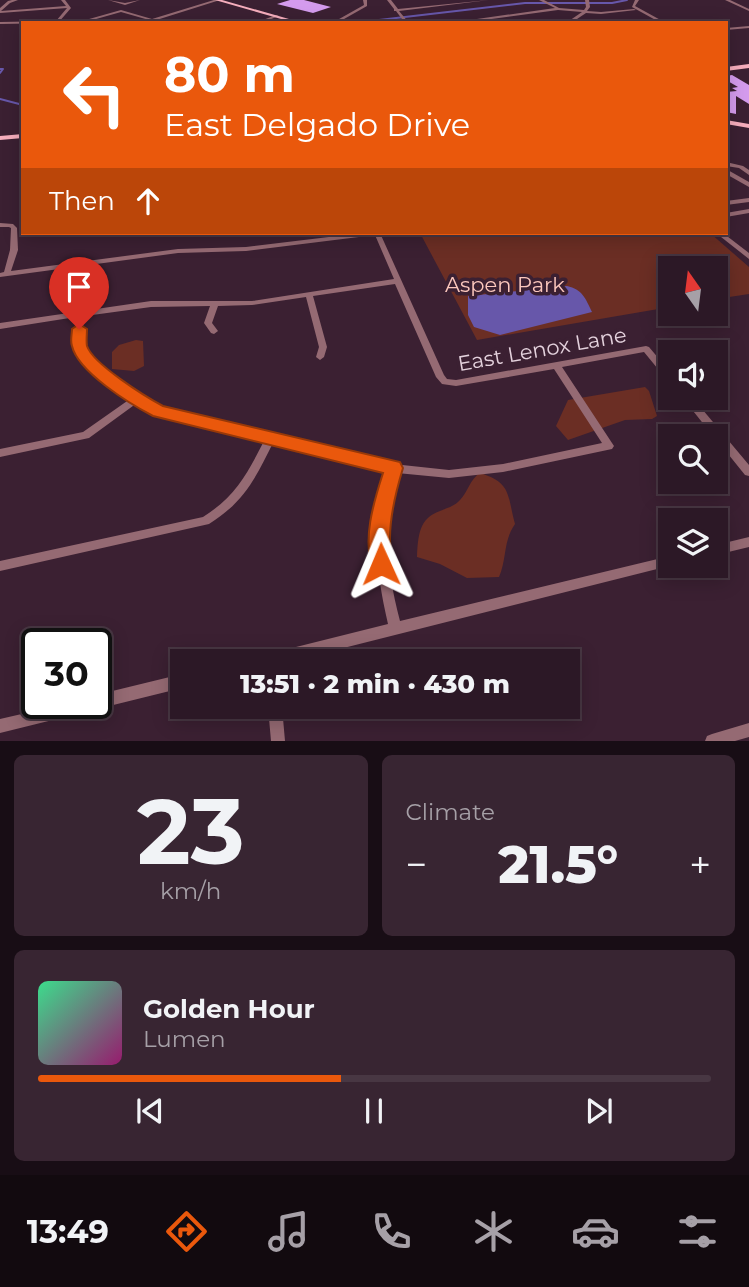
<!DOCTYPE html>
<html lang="en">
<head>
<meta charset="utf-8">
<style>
	:root { --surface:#2c1826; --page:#382532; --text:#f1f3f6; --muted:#a6a0a7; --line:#483743; --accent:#ea580c }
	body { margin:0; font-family:Montserrat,sans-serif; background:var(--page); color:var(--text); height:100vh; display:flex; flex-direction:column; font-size:26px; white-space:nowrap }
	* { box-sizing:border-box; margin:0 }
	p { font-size:23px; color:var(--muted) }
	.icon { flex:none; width:38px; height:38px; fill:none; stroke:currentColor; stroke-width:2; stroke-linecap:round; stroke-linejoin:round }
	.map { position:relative; height:741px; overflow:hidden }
	.panel { display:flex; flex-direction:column; gap:14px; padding:14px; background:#180d15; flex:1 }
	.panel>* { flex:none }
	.top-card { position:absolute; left:21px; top:21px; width:707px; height:214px; border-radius:0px; box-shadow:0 4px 18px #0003,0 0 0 2px var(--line); background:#ea580c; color:#fff; overflow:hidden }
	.needle { width:46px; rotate:346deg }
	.tools { position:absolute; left:658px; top:256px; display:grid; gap:14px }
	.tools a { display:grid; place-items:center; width:70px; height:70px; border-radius:0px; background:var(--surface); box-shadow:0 4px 18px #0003,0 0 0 2px var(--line); font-size:35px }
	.speed { position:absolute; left:21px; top:628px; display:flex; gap:14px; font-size:35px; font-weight:700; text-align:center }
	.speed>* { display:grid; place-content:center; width:91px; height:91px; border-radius:50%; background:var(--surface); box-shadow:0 4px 18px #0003,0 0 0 2px var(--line); line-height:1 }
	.speed .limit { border:4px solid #111; border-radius:10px; background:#fff; color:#111 }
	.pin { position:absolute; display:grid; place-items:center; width:60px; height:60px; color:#fff; margin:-72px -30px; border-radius:50% 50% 50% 0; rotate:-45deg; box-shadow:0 0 7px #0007 }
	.pin .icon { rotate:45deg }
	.me { position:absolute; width:77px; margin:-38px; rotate:359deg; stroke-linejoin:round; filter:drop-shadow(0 0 5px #0008) }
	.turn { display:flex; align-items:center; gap:24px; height:147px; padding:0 28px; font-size:32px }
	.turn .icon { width:91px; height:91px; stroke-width:2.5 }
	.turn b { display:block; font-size:49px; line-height:60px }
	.then { display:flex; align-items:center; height:66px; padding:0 28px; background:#0003; gap:14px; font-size:26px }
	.big { font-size:52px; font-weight:800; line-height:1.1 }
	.panel .card { flex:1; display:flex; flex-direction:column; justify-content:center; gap:10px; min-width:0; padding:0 24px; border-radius:10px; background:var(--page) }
	.panel .dial { align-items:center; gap:0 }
	.dial b { font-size:91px; line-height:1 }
	.song { display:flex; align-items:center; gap:21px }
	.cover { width:84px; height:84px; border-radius:10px; background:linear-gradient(135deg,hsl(150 70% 55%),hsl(320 70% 35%)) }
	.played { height:7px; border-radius:4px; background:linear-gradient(90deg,var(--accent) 45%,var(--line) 45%) }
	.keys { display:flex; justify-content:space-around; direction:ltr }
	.heat { display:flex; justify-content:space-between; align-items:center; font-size:38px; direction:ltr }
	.panel .tiles { flex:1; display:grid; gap:14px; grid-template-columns:1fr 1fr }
	.card:last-child { grid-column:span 2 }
	.trip { position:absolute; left:170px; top:649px; width:410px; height:70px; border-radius:0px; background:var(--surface); box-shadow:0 4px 18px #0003,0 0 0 2px var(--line); font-weight:800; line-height:70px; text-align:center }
	.tabs { display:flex; height:112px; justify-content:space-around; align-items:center; background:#120a0f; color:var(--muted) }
	.tabs .icon { width:49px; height:49px }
	.tabs .on { color:var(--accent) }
	.tabs b { font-size:32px; color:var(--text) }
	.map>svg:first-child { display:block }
	.green { fill:#6b2e24 }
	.water { fill:#6757aa }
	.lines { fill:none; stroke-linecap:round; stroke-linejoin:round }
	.stream { stroke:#6757aa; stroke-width:2 }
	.building { fill:#d49bed }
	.minor { fill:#956a73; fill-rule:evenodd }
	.major { fill:#f6aebd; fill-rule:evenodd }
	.route { fill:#ea580c; stroke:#983908; stroke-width:2 }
	.labels { text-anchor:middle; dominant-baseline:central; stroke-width:7; stroke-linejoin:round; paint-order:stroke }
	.park-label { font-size:21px; fill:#fcc7bd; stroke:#3b2032 }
	.street-label { font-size:21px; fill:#e4d2dd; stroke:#3b2032 }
</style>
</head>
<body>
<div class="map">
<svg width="749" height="741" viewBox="0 0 749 741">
	<rect width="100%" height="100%" fill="#3b2032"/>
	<!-- green -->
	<path class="green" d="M420,233H710L749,267V294L716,299V268H670V307L477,340Z
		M136,340L143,341L144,366L134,371L112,369V352L119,345Z
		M645,387L649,391L657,416L652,419L625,420L568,440L556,426L568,400Z
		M480,473C512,483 507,495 515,524C503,541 507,559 499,577L467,578L440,564L417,557C418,536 419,518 440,511C447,508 455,506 460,500C468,492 470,479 480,473Z"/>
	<!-- water -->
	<path class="water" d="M567,286C582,289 586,299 592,312L500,335L474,327L468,315V296Z"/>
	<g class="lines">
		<!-- stream -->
		<path class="stream" d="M381,23L379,20L525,3H612L627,0
			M0,69H3L0,73
			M0,99L23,105"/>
	</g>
	<!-- building -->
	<path class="building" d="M290,0H304L331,7L313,13L277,4Z
		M732,75L749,85V104L736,96V114L726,112V92L737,91L732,88L738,87L726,80V76Z"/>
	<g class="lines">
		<!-- minor -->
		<path class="minor" d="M12,0H18L10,3L1,11L66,6L61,0H65L71,8L58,23L0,24V22L56,21L67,8L0,13V8L8,1Z
			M108,0L125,3L140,0L125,5Z
			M214,0H220L147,23H140L149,20L121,12L82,23H75L121,10L152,19Z
			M363,0H367V6L337,23H332L364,5Z
			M387,0H391L398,9L489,0L399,11L409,23H405L396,11H394V9Z
			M539,0H544L559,8L584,10L586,7L585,0H589L590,7L587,11L601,12L634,9L636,10L601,14L586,13L571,23H566L582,12L558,10L462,23H449L555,8Z
			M635,0H639L635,6L666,23H661L632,7Z
			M725,0H730L749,9V11Z
			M276,15L279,16L261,23H255Z
			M749,26V28L726,30V28Z
			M726,162L743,166L749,170V175L739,168L726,166Z
			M726,169L749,182V187L726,174Z
			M749,198V202L726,205V201Z
			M749,209V213L726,217V213Z
			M0,223L13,224L17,228L18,250L11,271L178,249L246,247L362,233H380L444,375L447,379L456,380L646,346L649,347L670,372V381L667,380L644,352L562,367L612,443L614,446L612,449L503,472L449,478L397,473C383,527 386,568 400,621L670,556V565H673L288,662H254L255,657L260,656L388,624C375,568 372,527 387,471L273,443C255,479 244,502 209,524L0,571V561L203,517C236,496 247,474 264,441L159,415L137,403L89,438L0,457V449L83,432L130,399C113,388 84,370 76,351C72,340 75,328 76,317L0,329V323L151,301H252L394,279L375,235L246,251L178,253L0,277V273L4,272L10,250L11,228L9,227H0ZM395,284L436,377L442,384L456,386L554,369L602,443L503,464L449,470L393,464L161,408C142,399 92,369 84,349C80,339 83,327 85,316L151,307L210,306L204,323L211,333L214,334L218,331L212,323L218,306L252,305L306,297L319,347L316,357L320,360L324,357L327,347L313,296Z
			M716,233H723L749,253V259Z
			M682,397H692L749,465V476L745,475L716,439V436H713Z
			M749,537V547L716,555V545Z
			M182,674V688L0,733V719L65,704H96V695Z
			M268,707H282L285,741H271Z
			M749,723V737L735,741H705L707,736L712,734Z"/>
		<!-- major -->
		<path class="major" d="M215,0H222L303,23H295Z
			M749,64V68L726,71V67Z
			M726,120L749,124V128L726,124Z
			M23,134V138L0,140V136Z"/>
	</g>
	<!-- route -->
	<path class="route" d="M79,324L87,329C87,334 86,341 87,346C93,364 146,397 163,406L400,462L403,468C396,491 390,514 390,538C390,550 393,560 388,571L381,574L374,571C361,542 374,501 383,473L153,416C130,404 78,372 72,346C70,341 72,334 72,329Z"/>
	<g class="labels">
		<!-- park labels -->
		<g class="park-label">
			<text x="505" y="284">Aspen Park</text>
		</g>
		<!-- street labels -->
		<g class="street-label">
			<text transform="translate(542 349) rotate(-10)">East Lenox Lane</text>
		</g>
	</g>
</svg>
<div class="tools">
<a><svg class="needle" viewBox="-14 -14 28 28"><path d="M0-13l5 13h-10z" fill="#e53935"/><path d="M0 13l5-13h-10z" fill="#a6a0a7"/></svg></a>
<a><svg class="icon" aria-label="sound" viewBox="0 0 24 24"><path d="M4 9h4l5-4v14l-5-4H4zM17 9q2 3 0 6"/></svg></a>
<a><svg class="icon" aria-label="search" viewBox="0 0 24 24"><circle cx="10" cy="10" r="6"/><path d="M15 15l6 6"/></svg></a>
<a><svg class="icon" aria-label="layers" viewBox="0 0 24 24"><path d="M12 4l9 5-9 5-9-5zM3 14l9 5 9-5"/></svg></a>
</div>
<div class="speed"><div class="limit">30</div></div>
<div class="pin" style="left:79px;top:329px;background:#d93025"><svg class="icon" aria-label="arrive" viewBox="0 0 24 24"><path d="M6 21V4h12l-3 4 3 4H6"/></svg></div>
<svg class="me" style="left:381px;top:564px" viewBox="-20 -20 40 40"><path d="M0-17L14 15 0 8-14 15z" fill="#ea580c" stroke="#fff" stroke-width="4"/></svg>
<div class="trip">13:51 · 2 min · 430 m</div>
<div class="top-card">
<div class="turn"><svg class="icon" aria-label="left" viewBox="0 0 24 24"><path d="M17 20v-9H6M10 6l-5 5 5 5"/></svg><div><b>80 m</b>East Delgado Drive</div></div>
<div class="then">Then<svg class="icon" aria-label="ahead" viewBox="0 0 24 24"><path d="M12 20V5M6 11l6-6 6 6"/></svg></div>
</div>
</div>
<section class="panel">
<div class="tiles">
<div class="card dial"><b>23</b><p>km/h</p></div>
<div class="card"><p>Climate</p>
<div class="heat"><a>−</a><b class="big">21.5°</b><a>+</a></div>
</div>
<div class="card">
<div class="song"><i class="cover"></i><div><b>Golden Hour</b><p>Lumen</p></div></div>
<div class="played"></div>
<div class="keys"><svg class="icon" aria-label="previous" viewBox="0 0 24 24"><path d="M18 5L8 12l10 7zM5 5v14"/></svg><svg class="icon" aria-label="pause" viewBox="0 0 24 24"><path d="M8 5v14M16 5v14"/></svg><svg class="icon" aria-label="next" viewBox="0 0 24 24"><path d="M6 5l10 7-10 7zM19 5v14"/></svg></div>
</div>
</div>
</section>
<nav class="tabs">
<b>13:49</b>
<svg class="icon on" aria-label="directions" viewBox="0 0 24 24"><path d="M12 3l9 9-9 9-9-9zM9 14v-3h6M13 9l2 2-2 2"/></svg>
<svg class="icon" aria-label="music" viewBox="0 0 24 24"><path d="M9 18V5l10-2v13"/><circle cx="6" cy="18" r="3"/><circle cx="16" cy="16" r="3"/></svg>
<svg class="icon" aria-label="phone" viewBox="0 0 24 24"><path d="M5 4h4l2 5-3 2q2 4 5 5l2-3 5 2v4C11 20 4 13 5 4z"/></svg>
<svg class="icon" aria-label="climate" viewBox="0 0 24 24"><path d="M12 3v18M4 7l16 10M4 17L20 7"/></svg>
<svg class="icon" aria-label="car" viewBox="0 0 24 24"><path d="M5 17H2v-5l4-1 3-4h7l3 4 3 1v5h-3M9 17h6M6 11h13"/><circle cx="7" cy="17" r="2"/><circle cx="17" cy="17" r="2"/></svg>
<svg class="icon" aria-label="filters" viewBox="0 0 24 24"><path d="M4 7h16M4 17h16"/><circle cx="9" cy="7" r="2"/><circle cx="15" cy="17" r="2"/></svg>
</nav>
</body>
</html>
